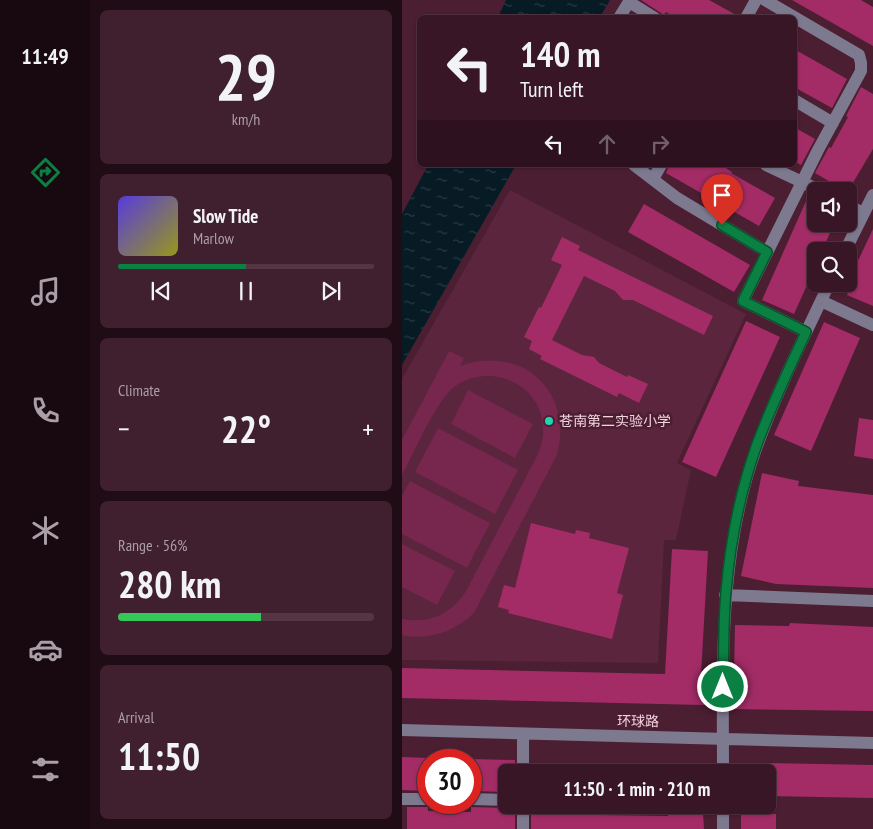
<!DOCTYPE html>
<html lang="en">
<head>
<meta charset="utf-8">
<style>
	:root { --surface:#391626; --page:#401f2e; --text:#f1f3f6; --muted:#ab9fa7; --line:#533543; --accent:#0b8043 }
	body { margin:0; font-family:"PT Sans Narrow","Noto Sans SC",sans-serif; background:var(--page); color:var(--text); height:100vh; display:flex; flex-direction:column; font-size:19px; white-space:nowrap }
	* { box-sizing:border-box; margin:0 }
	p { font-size:16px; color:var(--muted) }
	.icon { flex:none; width:28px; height:28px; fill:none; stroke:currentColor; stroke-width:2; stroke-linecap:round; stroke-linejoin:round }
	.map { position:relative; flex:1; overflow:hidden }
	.side { display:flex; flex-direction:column; gap:10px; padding:10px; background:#1f0c15; width:312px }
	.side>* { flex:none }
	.top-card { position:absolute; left:15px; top:15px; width:380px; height:152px; border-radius:8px; box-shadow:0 1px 4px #0004,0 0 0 1px var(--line); background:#391626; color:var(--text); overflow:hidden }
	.fabs { position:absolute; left:405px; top:182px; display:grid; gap:10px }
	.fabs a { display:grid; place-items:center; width:50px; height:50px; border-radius:8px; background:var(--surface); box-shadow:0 1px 4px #0004,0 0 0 1px var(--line); font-size:25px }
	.speed { position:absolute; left:15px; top:749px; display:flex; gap:10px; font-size:25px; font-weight:700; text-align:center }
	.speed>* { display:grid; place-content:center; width:65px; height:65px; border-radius:50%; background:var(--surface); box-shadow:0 1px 4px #0004,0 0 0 1px var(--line); line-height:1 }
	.speed .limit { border:8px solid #d22; background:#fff; color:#111 }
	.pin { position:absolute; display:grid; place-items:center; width:42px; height:42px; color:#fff; margin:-51px -21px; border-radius:50% 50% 50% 0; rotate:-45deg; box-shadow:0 0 5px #0007 }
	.pin .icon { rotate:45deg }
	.me { position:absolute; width:55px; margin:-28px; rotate:0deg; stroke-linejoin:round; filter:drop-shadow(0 0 4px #0008) }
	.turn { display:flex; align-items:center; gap:18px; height:105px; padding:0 20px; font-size:22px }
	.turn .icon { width:65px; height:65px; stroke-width:2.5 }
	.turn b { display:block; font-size:35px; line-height:42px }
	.lanes { display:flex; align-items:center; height:48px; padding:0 20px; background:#0003; justify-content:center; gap:25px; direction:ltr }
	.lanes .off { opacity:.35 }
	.big { font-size:38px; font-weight:700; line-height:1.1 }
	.side .widget { flex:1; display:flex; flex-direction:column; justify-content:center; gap:8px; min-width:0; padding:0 18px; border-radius:8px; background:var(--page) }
	.side .dial { align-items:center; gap:0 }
	.dial b { font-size:65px; line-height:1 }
	.song { display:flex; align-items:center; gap:15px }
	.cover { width:60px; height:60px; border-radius:8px; background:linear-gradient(135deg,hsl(250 70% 55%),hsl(60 70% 35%)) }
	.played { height:5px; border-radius:2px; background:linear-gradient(90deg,var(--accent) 50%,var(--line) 50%) }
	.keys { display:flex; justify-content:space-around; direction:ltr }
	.heat { display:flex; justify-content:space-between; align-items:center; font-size:28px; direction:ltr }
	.charge { height:8px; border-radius:4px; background:linear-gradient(90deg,#34c759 56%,var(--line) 0) }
	.trip { position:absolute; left:96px; top:764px; width:278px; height:50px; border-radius:8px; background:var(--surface); box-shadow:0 1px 4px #0004,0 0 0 1px var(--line); font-weight:700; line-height:50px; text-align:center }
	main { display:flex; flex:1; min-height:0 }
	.tab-bar { display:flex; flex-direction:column; width:90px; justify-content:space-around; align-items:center; background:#17090f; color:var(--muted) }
	.tab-bar .icon { width:35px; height:35px }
	.tab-bar .active { color:var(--accent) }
	.tab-bar b { font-size:22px; color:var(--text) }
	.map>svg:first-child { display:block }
	.built { fill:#5a253d }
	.pitch { fill:#77264d }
	.water { fill:url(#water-ripples) }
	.building { fill:#a32c67 }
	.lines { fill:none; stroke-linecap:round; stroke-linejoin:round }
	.minor { stroke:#7d798f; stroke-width:12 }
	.route-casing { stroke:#07532c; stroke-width:12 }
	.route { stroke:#0b8043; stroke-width:9 }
	.poi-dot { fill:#1dd5b1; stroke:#4c1e32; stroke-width:2 }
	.labels { text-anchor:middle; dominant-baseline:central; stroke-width:5; stroke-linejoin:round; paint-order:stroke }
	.poi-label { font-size:14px; fill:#f2d3de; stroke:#4c1e32; text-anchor:start }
	.street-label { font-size:14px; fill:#f2d3de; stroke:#4c1e32 }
</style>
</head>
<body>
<main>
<nav class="tab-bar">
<b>11:49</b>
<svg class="icon active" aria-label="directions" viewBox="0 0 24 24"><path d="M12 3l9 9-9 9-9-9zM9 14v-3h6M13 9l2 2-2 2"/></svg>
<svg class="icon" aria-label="music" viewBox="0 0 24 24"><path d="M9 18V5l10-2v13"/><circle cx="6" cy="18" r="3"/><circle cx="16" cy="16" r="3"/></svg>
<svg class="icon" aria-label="phone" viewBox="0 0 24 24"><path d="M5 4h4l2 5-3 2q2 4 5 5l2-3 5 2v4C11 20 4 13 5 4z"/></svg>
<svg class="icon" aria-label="climate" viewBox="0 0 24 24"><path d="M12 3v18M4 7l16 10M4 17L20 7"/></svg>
<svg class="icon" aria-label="car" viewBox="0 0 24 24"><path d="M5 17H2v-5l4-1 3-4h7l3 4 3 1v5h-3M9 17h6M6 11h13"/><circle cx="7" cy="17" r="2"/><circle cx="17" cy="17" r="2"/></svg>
<svg class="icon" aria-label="filters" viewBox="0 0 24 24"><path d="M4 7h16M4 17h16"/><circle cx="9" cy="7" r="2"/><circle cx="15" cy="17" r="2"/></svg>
</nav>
<section class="side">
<div class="widget dial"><b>29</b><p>km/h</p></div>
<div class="widget">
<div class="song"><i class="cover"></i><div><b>Slow Tide</b><p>Marlow</p></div></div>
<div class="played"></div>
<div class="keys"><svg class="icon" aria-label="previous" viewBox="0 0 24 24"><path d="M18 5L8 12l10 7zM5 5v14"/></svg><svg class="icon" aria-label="pause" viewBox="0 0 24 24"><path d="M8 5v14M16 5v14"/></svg><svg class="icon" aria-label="next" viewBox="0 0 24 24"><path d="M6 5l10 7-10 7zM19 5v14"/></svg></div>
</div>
<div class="widget"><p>Climate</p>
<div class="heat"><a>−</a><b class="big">22°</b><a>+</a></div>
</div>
<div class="widget"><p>Range · 56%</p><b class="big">280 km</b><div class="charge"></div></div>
<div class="widget"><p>Arrival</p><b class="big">11:50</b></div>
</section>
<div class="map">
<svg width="471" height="829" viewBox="0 0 471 829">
	<defs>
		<pattern id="water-ripples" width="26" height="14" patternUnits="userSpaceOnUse" patternTransform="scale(1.25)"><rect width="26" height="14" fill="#071b25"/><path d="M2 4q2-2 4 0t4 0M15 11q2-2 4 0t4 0" fill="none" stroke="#2c3b44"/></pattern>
	</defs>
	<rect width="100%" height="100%" fill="#4c1e32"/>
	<!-- built -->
	<path class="built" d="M108,190L344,314L275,463L289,470L274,540H262L256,663L0,660V379Z"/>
	<!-- pitch -->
	<path class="pitch" d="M47,351L62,358L58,366C120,344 172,391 155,455L72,613C51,632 31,639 3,636L0,635V619C27,624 47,615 63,593L135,456C139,446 142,437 141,426C138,382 86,362 52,387C34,401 12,453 0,475V440Z
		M66,390L131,424L113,458L49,424Z
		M36,428L116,470L93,514L13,472Z
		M8,481L88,523L65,568L0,534V496Z
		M0,544L53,571L35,605L0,587Z"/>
	<!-- water -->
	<path class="water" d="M104,0H208L198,17H96Z
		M26,165H114L0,365V214Z"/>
	<!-- building -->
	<path class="building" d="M239,0H307L336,16L274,18L264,12L262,15Z
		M390,0H459L471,7V46Z
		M392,49L445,79L430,108L392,87Z
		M459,87L471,94V149L446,191H444L413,173L427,147L429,148L446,117L444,116Z
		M392,127L413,139L399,165L392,161Z
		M267,165H319L330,172L329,173L373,198L357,226L264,173Z
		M404,201L414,205V224H432L420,251H414V265L392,314L360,300Z
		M242,204L348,265L332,292L226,232Z
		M471,229V306L445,295L449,285L445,284Z
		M160,237L178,246L176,250L311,316L302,335L231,300H221L213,291L182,276L150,340L180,355L192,357L197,363L225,377L226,375L246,384L237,403L217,393L215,397L138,359L140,356L127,349L130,341L122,337L137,307L139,308L160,265L149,260Z
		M344,321L378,337L314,477L280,462Z
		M422,322L458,338L409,451L372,435Z
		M457,418L471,420V459L452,456Z
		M360,473L397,481L396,486L471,495V588L374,584L339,576Z
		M129,523L173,534L174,530L188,533L187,538L227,548L215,593L221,595L210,639L106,613L107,610L96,607L102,585L113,588Z
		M270,549L306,551L299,675H303L302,705L0,698V668L263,674Z
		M388,623L471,627V711L329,709L330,677H332L333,625L387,626Z
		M0,757L26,758V791L0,790Z
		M69,759L113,760V772H105V792L69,791Z
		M365,763L471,765V798L365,796Z
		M5,807H26V811L69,812V807L105,808V813H113V829H5Z
		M301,813L302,829H129V814L266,816V814Z
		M374,814V829H339V815Z"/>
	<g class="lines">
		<!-- minor -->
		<path class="minor" d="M363,0L457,55L459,63V71L416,150L341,301L404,332
			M227,2L253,18
			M217,18L228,0
			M344,18L354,0
			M392,100L431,123
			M232,165L275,198L365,252
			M364,165L419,191
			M251,179L259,165
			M446,205L461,213
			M443,251L471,195
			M419,301L471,325
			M323,595L471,601
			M0,730L471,743
			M121,772V734
			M321,772C321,662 316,552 355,446C375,391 402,337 427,284
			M0,799H26
			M69,799L105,800
			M321,805V829
			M121,829V805"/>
	</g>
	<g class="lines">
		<!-- route casing -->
		<g class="route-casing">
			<path id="route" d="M320,225L365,252L341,301L404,332C387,369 368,408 354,447C338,493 328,543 324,592C321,623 322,655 321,687"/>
		</g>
		<!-- route -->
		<use href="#route" class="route"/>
	</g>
	<!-- markers -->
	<circle class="poi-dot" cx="147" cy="421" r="5"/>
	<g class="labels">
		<!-- poi labels -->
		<g class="poi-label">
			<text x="157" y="421">苍南第二实验小学</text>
		</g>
		<!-- street labels -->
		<g class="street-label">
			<text transform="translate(236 721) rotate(1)">环球路</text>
		</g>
	</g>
</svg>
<div class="fabs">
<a><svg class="icon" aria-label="sound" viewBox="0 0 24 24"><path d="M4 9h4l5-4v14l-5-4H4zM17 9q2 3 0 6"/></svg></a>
<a><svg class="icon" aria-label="search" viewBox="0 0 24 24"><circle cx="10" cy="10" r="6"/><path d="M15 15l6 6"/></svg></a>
</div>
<div class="speed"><div class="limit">30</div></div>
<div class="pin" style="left:320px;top:225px;background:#d93025"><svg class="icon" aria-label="arrive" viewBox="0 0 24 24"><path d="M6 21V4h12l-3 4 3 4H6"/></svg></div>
<svg class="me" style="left:321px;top:687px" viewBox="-20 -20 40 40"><circle r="17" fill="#0b8043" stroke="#fff" stroke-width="3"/><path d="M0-11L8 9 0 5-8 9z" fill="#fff"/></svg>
<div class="trip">11:50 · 1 min · 210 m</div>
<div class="top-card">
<div class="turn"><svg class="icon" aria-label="left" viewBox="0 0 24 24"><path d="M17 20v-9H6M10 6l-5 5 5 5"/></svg><div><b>140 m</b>Turn left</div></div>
<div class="lanes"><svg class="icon" aria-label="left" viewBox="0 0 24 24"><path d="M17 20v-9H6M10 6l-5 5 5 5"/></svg><svg class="icon off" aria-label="ahead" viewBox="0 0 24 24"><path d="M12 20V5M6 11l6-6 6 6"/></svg><svg class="icon off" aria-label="right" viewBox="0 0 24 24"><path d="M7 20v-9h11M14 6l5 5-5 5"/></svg></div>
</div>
</div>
</main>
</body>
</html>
